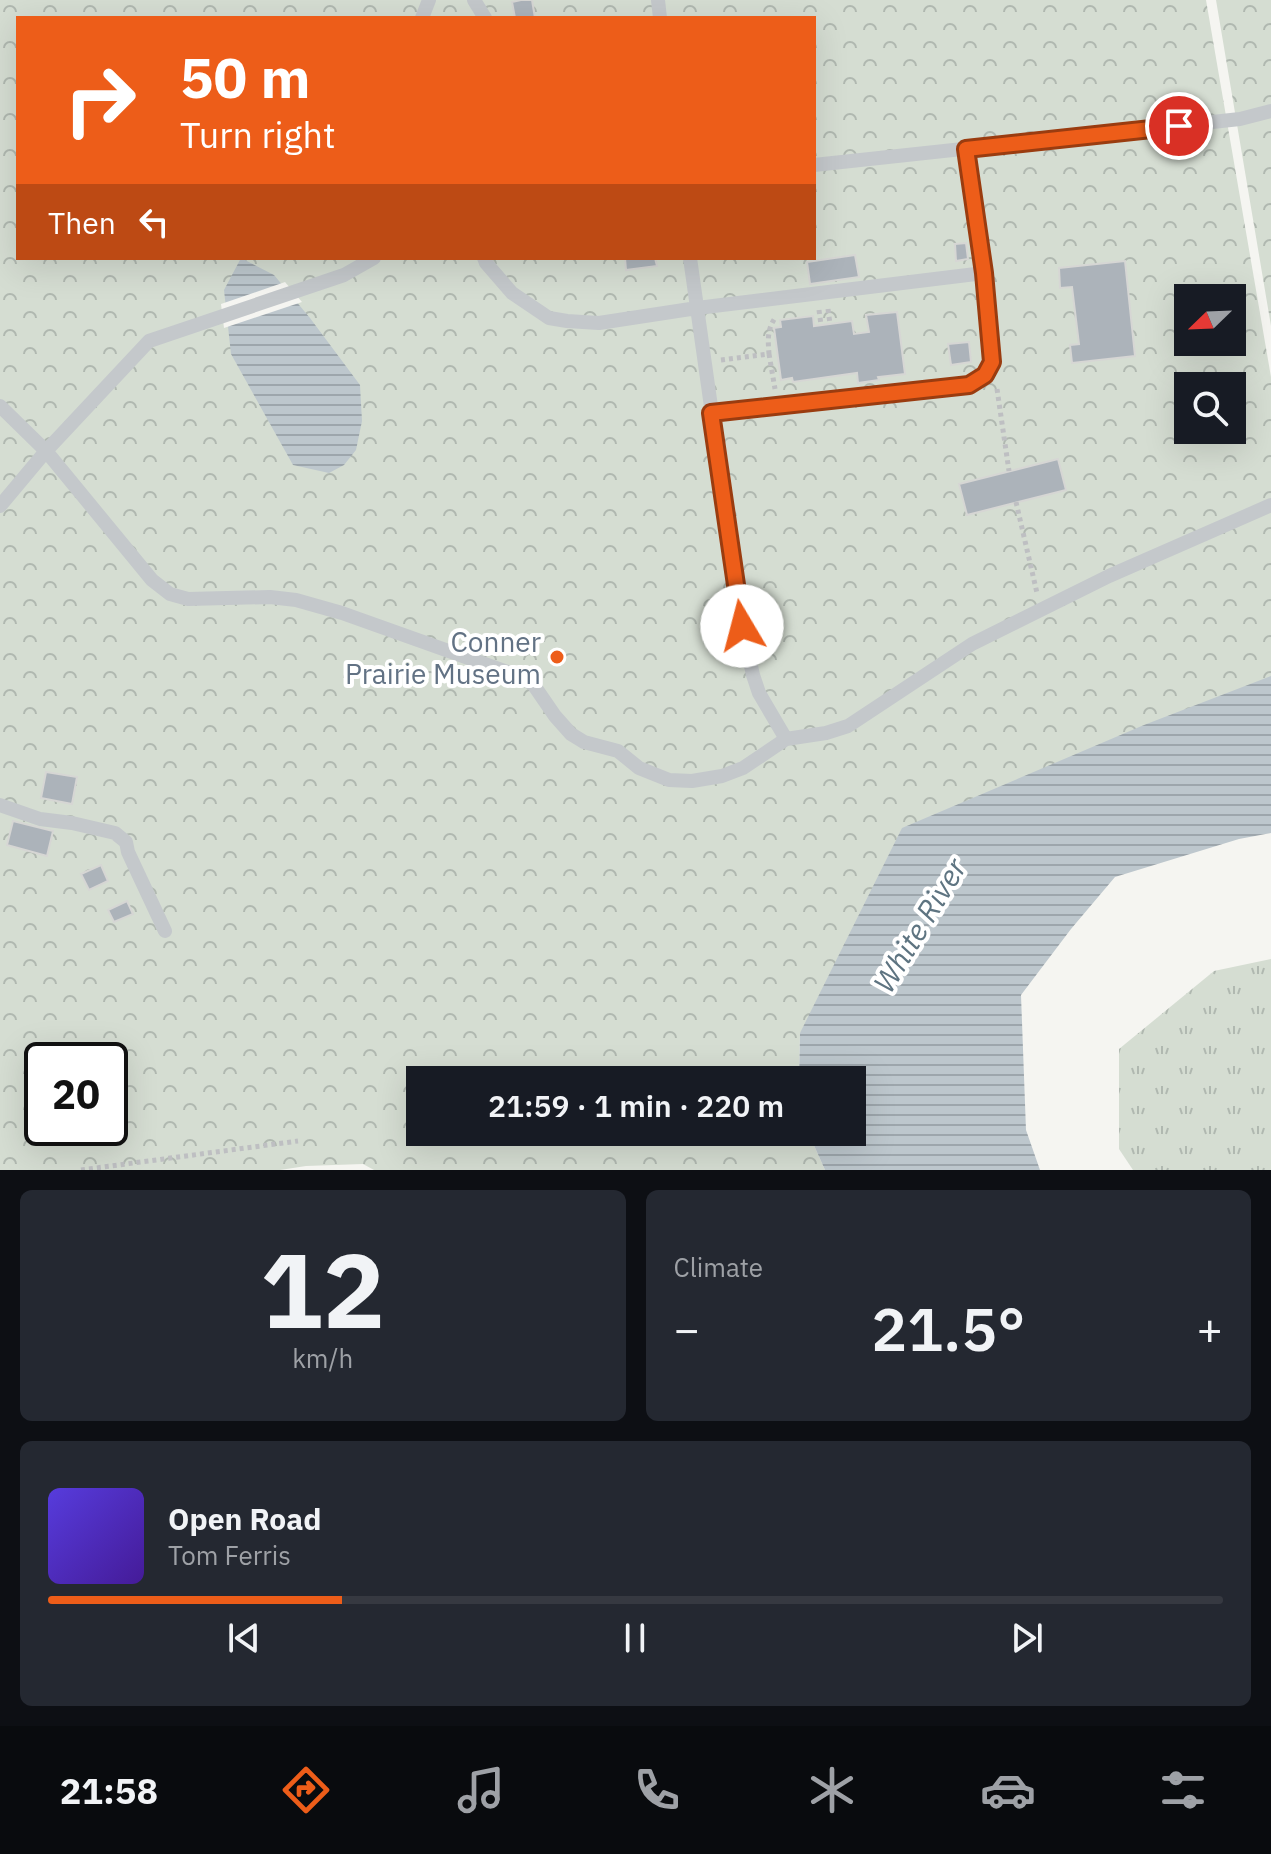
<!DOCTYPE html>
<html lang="en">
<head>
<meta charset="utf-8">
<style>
	:root { --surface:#171b24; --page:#242831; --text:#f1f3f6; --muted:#9ea1a6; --line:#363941; --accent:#ed5d19 }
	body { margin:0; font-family:"IBM Plex Sans",sans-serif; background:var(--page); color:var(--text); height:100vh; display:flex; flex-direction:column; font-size:30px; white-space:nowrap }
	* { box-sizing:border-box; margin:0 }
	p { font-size:26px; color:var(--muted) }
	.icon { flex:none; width:44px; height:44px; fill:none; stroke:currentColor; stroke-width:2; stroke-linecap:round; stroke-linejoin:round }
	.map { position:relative; height:1170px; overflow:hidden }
	.drawer { display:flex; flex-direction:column; gap:20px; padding:20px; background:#0d0f14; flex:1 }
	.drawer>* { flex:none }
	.guide { position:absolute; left:16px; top:16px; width:800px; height:244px; border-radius:0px; box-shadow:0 8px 32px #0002; background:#ed5d19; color:#fff; overflow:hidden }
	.needle { width:52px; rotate:247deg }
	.fabs { position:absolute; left:1174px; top:284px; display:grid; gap:16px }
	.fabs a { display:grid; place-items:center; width:72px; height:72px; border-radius:0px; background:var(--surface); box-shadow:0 8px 32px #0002; font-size:40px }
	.speed { position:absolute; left:24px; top:1042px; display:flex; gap:16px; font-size:40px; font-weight:700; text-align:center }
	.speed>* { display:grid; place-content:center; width:104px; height:104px; border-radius:50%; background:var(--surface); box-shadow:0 8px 32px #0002; line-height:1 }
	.speed .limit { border:4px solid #111; border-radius:12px; background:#fff; color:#111 }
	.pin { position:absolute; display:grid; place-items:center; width:68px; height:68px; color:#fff; margin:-34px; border:4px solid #fff; border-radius:50%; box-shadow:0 2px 8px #0007 }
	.me { position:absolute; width:88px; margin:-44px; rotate:352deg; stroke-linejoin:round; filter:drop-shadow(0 0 6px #0008) }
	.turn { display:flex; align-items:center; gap:28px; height:168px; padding:0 32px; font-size:36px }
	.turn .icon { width:104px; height:104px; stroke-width:2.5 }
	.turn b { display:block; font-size:56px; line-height:68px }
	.then { display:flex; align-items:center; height:76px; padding:0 32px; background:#0003; gap:16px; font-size:30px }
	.big { font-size:60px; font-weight:600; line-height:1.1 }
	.drawer .widget { flex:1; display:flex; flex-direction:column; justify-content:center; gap:12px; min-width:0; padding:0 28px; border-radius:12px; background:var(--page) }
	.drawer .dial { align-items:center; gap:0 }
	.dial b { font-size:104px; line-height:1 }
	.song { display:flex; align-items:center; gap:24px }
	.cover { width:96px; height:96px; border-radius:12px; background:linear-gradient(135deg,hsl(250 70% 55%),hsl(260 70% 35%)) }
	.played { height:8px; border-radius:4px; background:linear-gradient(90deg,var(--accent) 25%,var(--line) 25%) }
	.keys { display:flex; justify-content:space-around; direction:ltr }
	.heat { display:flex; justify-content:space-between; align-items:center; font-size:44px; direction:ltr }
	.drawer .tiles { flex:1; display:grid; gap:20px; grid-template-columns:1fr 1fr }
	.widget:last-child { grid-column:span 2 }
	.trip { position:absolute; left:406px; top:1066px; width:460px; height:80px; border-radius:0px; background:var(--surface); box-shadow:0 8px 32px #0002; font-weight:600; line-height:80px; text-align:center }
	.tab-bar { display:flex; height:128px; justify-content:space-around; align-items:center; background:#090b0e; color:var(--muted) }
	.tab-bar .icon { width:56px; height:56px }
	.tab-bar .selected { color:var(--accent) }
	.tab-bar b { font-size:36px; color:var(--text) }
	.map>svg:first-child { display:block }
	.grass { fill:url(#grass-tufts) }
	.forest { fill:url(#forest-crowns); fill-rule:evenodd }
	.water { fill:url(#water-rules) }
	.pier { fill:#f5f5f1 }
	.building { fill:#acb3ba; stroke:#d6d6d4; stroke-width:2 }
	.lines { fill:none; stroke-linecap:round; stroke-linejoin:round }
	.path { stroke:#bebfc2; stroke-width:5; stroke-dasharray:4 4; stroke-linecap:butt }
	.service { stroke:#c4c8cb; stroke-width:14 }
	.route-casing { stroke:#9a3c10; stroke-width:20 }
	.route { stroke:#ed5d19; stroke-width:14 }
	.poi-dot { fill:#ed5d19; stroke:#fff; stroke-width:3 }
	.labels { text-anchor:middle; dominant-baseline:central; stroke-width:8; stroke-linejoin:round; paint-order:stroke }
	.poi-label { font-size:28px; fill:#627284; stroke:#fff; text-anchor:end }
	.water-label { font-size:30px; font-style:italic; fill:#5e7481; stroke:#fff }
</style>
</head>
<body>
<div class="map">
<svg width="1271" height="1170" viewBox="0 0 1271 1170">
	<defs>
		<pattern id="grass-tufts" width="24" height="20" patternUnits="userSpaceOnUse" patternTransform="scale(2)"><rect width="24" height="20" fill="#d5ddd2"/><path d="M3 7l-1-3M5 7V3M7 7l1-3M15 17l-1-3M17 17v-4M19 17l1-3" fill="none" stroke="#b0b8b0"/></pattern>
		<pattern id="forest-crowns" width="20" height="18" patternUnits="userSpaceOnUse" patternTransform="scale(2)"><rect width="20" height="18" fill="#d5ddd2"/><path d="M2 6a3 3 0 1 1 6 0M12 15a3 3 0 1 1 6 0" fill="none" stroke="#b0b8b0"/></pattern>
		<pattern id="water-rules" width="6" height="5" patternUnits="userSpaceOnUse" patternTransform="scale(2)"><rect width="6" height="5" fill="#bdc7cd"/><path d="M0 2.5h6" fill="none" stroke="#9da6ac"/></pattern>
	</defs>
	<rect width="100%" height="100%" fill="#f5f5f1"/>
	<!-- grass -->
	<path class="grass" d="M1271,959V1170H1133L1119,1149V1049L1214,971Z"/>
	<!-- forest -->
	<path class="forest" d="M0,0H1206L1271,377V687L800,1033L799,1080H420V1132H808L825,1170H374L363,1164L306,1166L280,1170H0ZM18,18H814V258H18ZM1188,298H1232V342H1188ZM1188,386H1232V430H1188ZM42,1060H110V1128H42Z
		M1216,0H1271V326Z"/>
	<!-- water -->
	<path class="water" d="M241,258L274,275L310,318L360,385L362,421L356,450L344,465L329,473L293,465L231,354L224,290Z
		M1271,676V833L1239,839L1115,877L1071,929L1021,995L1026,1130L1040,1170H825L808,1132H852V1080H799L800,1033L902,828L1144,725Z"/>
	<!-- pier -->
	<path class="pier" d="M285,282L302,302L224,328L221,304Z"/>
	<!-- building -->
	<path class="building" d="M521,0H532L535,18H515L512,2Z
		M966,243L968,259L956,261L955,244Z
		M855,255L859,277L810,284L807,262Z
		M625,258H655L657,266L626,270Z
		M1125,261L1135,356L1072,363L1070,345L1079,344L1072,287L1060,288L1059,268Z
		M897,312L905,374L878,377L879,380L858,383L857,373L793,382L792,378L781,380L774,328L781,327L780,320L813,316L814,326L852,321L854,334L869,332L866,315Z
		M969,342L971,362L951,365L948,344Z
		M1058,459L1066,490L967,515L959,484Z
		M46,772L77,777L72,804L41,798Z
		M13,821L53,831L47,856L7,845Z
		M101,865L108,881L89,890L81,874Z
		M127,901L133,914L114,922L108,910Z"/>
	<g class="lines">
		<!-- path -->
		<path class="path" d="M828,309L830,324
			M819,310L821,325
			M769,354L775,389
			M721,360L769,354C768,340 767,330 775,318
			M997,389L1009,471
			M1016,502L1037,593
			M81,1170L298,1141"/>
		<!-- service -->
		<path class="service" d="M474,0L485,18
			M658,0L660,18
			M422,18L429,0
			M814,165L1240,119L1271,111
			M484,258L486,263L512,293L549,318L567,321L599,323L697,308L984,273
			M690,258L742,626L753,675L759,693L786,739
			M0,406L46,451L152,580L170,594L188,599L270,597L296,600L342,613L516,675L533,684L555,716L571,734L584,742L618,751L639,768L669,780L692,781L722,776L743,768L786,739L826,733L848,726L972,644L1109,576L1271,505
			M711,413L951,388L969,385L985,375L992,362L984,273L966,149
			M0,506L46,451L149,341L344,275L374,258
			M0,805L40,819L72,823L115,833L126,842L128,852L165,931"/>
	</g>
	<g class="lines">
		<!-- route casing -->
		<g class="route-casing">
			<path id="route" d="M742,626L711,413L969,385L985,375L992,362L984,273L966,149L1179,126"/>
		</g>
		<!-- route -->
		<use href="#route" class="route"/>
	</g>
	<!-- markers -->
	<circle class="poi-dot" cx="557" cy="657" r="8"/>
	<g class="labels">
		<!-- poi labels -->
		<g class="poi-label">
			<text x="541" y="641">Conner<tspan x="541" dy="32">Prairie Museum</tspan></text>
		</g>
		<!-- water labels -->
		<g class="water-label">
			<text transform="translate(919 925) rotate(-59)">White River</text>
		</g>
	</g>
</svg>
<div class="fabs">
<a><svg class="needle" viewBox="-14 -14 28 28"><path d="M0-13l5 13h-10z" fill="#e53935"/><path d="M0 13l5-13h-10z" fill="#9ea1a6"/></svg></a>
<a><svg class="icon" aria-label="search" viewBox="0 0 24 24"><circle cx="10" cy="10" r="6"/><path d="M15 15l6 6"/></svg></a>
</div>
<div class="speed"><div class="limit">20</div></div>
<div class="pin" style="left:1179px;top:126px;background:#d93025"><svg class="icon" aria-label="arrive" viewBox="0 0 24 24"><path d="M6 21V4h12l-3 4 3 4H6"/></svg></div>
<svg class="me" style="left:742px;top:626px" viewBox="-20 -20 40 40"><circle r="19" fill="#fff"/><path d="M0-13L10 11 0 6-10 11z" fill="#ed5d19"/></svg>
<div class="trip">21:59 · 1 min · 220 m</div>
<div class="guide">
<div class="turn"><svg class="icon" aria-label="right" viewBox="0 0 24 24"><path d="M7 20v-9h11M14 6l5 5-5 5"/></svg><div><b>50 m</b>Turn right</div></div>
<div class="then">Then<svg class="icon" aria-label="left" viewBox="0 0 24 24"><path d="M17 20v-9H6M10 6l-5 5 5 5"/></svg></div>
</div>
</div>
<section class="drawer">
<div class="tiles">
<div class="widget dial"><b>12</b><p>km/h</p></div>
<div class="widget"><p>Climate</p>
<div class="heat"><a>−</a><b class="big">21.5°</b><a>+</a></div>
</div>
<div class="widget">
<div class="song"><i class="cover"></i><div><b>Open Road</b><p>Tom Ferris</p></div></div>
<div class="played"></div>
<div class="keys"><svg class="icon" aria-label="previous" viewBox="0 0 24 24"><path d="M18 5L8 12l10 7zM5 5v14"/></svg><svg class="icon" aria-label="pause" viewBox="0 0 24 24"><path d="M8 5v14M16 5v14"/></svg><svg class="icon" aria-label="next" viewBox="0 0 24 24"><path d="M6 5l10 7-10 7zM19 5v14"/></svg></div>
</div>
</div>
</section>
<nav class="tab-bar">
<b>21:58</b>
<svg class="icon selected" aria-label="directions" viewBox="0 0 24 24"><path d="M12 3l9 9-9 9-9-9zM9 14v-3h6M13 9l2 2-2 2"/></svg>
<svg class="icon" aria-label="music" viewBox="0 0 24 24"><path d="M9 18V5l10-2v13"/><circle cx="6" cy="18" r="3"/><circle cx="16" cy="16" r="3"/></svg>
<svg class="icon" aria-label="phone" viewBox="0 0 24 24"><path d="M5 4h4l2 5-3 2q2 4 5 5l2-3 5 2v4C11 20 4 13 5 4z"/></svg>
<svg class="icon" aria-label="climate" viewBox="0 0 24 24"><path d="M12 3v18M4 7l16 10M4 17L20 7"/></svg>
<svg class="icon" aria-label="car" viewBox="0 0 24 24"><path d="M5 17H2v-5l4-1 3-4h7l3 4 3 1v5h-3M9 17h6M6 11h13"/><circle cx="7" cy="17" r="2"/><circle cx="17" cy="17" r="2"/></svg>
<svg class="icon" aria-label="filters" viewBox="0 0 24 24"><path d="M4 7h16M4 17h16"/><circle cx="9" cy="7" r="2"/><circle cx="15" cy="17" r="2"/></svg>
</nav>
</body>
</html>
